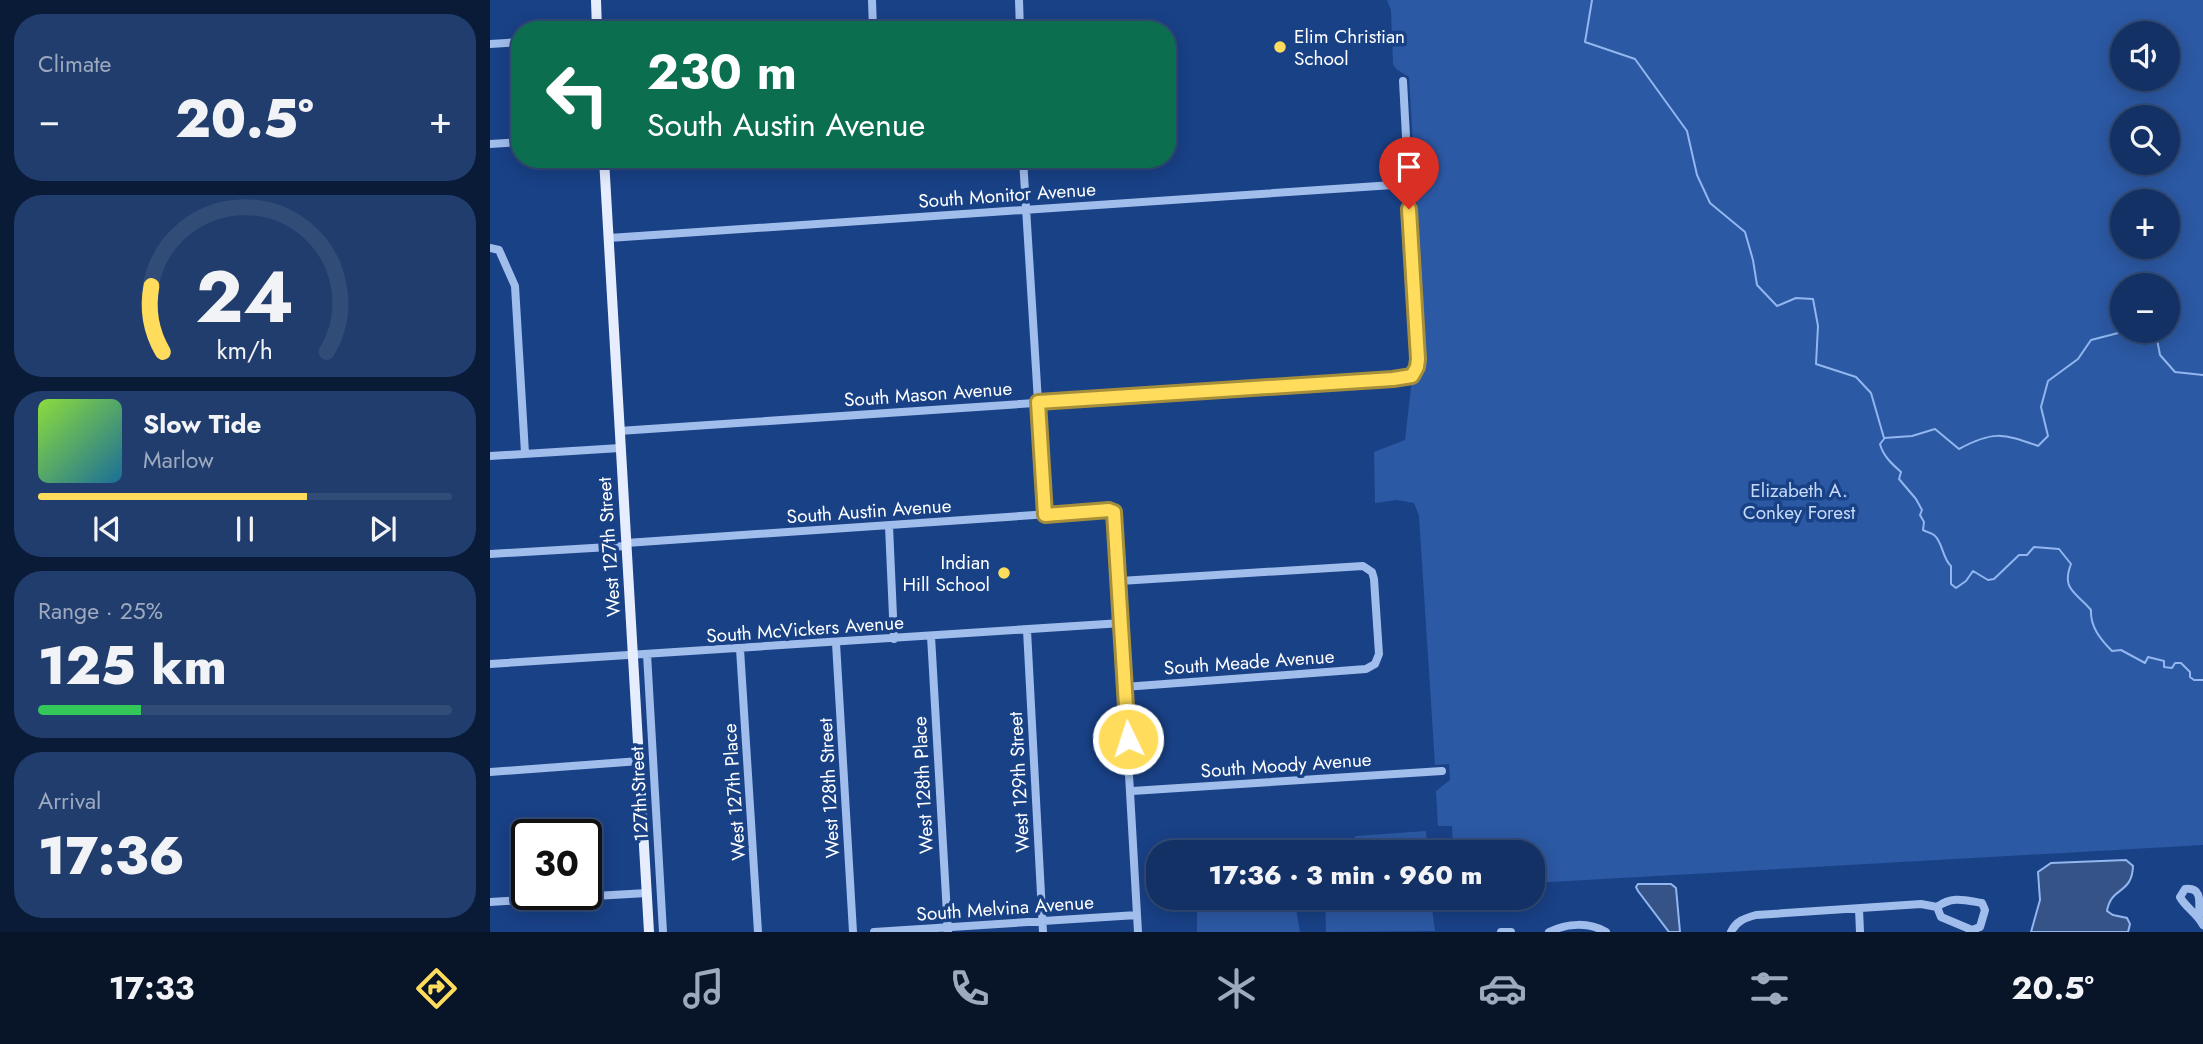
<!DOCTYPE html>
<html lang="en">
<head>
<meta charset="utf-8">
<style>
	:root { --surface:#133164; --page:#203d6d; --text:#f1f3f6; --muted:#9da9bf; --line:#324c78; --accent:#ffdc5b }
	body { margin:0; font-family:Jost,sans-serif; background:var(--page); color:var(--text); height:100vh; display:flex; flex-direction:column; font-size:26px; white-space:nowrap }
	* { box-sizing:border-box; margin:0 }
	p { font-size:23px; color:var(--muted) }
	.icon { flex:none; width:38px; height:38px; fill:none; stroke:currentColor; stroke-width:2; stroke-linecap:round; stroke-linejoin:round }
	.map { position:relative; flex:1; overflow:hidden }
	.side { display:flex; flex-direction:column; gap:14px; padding:14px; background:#0a1b37; width:490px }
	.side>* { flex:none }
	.hud { position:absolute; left:21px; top:21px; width:665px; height:147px; border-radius:28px; box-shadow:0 4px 18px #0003,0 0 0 2px var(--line); background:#0b6e4f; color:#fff; overflow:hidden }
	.controls { position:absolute; left:1620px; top:21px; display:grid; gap:14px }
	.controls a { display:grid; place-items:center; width:70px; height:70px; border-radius:50%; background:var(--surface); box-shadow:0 4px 18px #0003,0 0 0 2px var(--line); font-size:35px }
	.speed { position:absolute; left:21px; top:819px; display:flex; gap:14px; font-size:35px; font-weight:700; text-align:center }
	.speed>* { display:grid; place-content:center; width:91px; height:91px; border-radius:50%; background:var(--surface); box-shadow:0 4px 18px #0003,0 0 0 2px var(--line); line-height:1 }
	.speed .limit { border:4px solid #111; border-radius:10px; background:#fff; color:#111 }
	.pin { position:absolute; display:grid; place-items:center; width:60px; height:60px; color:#fff; margin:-72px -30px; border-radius:50% 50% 50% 0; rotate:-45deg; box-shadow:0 0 7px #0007 }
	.pin .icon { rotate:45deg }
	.me { position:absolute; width:77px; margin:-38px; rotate:356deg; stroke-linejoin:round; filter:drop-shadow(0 0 5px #0008) }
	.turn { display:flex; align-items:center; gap:24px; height:147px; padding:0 21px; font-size:32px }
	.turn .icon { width:91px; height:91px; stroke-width:2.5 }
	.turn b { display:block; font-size:49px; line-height:60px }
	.big { font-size:52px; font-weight:800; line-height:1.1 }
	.side .card { flex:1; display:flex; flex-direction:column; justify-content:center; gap:10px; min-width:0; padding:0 24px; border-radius:28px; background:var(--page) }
	.side .dial { align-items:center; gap:0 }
	.dial svg { height:182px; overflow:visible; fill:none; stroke:var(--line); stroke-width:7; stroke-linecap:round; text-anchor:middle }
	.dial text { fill:var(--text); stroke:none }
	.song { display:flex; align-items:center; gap:21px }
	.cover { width:84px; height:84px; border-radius:10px; background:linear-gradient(135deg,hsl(90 70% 55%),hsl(200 70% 35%)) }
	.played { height:7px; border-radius:4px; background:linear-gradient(90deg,var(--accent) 65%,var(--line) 65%) }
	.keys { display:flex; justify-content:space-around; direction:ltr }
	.heat { display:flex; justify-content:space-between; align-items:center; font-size:38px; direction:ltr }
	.charge { height:10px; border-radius:5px; background:linear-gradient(90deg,#34c759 25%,var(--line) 0) }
	.trip { position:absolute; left:656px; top:840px; width:399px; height:70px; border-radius:28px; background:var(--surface); box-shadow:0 4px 18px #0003,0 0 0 2px var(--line); font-weight:800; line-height:70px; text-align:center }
	.tabs { display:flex; height:112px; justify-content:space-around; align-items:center; background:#081428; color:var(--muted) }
	.tabs .icon { width:49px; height:49px }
	.tabs .active { color:var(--accent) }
	.tabs b { font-size:32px; color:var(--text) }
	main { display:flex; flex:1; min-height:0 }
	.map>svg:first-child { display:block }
	.green { fill:#2c59a4; fill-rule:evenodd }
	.water { fill:#355387; stroke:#92b6ef; stroke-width:2 }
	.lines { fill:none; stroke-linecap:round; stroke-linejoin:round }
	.stream { stroke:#92b6ef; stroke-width:2 }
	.minor { stroke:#a0bdec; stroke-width:8 }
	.major { stroke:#e5edff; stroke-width:10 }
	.route-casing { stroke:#a68f3b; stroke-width:18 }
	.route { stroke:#ffdc5b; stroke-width:12 }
	.poi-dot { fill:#ffdc5b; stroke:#194186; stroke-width:2.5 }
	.labels { text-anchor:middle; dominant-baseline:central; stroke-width:7; stroke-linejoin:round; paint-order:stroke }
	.poi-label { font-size:19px; fill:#fff; stroke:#194186; text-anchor:start }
	.street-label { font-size:19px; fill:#fff; stroke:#194186 }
	.park-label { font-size:19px; fill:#c5d9f9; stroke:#194186 }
</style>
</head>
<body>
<main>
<section class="side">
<div class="card"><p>Climate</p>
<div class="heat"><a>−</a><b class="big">20.5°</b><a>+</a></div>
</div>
<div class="card dial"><svg viewBox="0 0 100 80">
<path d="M14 69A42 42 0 1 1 86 69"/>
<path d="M14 69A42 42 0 0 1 9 40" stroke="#ffdc5b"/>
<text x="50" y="56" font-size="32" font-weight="700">24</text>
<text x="50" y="72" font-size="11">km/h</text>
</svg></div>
<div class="card">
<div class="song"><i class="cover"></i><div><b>Slow Tide</b><p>Marlow</p></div></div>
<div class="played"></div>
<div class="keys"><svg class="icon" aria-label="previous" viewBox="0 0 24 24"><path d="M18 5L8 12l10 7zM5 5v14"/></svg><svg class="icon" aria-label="pause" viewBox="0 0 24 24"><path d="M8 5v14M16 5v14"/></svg><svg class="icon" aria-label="next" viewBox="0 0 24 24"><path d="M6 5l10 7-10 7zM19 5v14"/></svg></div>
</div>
<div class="card"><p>Range · 25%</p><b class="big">125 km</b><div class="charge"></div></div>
<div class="card"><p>Arrival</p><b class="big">17:36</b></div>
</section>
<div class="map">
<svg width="1713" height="932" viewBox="0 0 1713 932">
	<rect width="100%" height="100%" fill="#194186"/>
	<!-- green -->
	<path class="green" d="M897,0H1713V845L1043,883V852H963L962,826H948L946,791L960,780L959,764L945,765L929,516L924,503L907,500L885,503L884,452L915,440L922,379L929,374L936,364L919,77L906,69L903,64L901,10ZM1633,33H1678V79H1633ZM1633,117H1678V163H1633ZM1633,201H1678V247H1633ZM1633,285H1678V331H1633Z
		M936,831L937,852H852L866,836Z
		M725,843L751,844L769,852H705L704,846Z
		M707,898H804L810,932H707Z
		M835,898H944L945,909H942L945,931L836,932Z"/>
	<!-- water -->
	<path class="water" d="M1636,860L1643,866C1642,895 1621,886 1617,911L1623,915L1637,918L1640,924L1638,932H1541L1550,900L1548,872L1561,863Z
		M1148,884H1181L1186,888L1190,932H1179L1148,891L1146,887Z"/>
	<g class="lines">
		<!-- stream -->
		<path class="stream" d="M1102,0L1095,42L1145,59L1197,131L1207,175L1220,203L1255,232L1263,260L1267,285L1287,306L1306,298L1323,299L1328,326L1326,364L1366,377L1381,393L1394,438L1422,436L1445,429L1469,449C1502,431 1513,433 1548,446L1558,436L1551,407L1558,381L1588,359L1601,340L1636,331
			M1660,331L1666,334L1670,355L1685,372L1713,375
			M1394,439L1390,444C1393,456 1402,464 1411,472L1409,479L1426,499L1432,510L1430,515L1434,522L1433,530C1437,532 1441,533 1444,535C1453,542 1452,558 1461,566V584L1466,588L1476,581L1483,571L1498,580L1504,579L1529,555H1537L1544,547L1569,549L1581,564C1571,590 1586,592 1601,610C1600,627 1611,640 1622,651L1631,650L1655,663L1658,657L1674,661V667L1682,668L1685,663H1691L1700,672V677L1704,680H1713"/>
		<!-- minor -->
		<path class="minor" d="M382,0L383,30
			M529,0L530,30
			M0,44L30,42
			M0,144L30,142
			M533,159L555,515
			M119,238L918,184
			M0,248L9,250L25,286L35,453
			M129,431L917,378L925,373L928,359L913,81
			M0,456L130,448
			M399,526L404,639
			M136,543L619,510L624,512L648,932
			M0,554L136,546
			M630,581L873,566L882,572L884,579L889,654L885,664L876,669L634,687
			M537,630L553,932
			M441,636L458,932
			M346,643L363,932
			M250,649L268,932
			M157,654L173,932
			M0,664L632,623
			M0,772L150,761
			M642,791L952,771
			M0,902L157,893
			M1369,909L1370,932
			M1709,916C1709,903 1713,887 1695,889L1690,897C1696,908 1707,913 1713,925
			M384,932L647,915
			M1011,932H1021
			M1059,932C1077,923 1099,922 1116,932
			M1241,932C1246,921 1255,918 1266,915L1431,904L1447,907L1451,917L1482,930L1490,927L1495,910L1492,903C1474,900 1462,896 1447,907"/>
		<!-- major -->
		<path class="major" d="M106,0L107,30
			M114,159L159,932"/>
	</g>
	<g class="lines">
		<!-- route casing -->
		<g class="route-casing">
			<path id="route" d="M638,739L624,512L619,510L555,515L548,402L903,379L922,376L927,367L928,359L919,209"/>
		</g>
		<!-- route -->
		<use href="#route" class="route"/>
	</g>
	<!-- markers -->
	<g class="poi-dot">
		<circle cx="790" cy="47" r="7"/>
		<circle cx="514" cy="573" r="7"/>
	</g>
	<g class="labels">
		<!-- poi labels -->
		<g class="poi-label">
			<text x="804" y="36">Elim Christian<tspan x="804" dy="22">School</tspan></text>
			<text x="500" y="562" text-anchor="end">Indian<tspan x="500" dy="22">Hill School</tspan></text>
		</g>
		<!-- street labels -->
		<g class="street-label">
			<text transform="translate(517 195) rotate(-4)">South Monitor Avenue</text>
			<text transform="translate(438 394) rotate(-4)">South Mason Avenue</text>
			<text transform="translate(379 511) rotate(-4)">South Austin Avenue</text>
			<text transform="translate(119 547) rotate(-94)">West 127th Street</text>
			<text transform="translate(315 629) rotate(-4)">South McVickers Avenue</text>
			<text transform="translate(759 662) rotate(-4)">South Meade Avenue</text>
			<text transform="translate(796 765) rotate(-4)">South Moody Avenue</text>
			<text transform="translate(529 782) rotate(-93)">West 129th Street</text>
			<text transform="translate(433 785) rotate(-93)">West 128th Place</text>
			<text transform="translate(339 788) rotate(-93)">West 128th Street</text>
			<text transform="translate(244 792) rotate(-94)">West 127th Place</text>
			<text transform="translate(149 794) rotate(-93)">127th Street</text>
			<text transform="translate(515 908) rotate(-4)">South Melvina Avenue</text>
		</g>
		<!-- park labels -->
		<g class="park-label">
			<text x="1309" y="490">Elizabeth A.<tspan x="1309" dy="22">Conkey Forest</tspan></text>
		</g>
	</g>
</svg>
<div class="controls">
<a><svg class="icon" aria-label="sound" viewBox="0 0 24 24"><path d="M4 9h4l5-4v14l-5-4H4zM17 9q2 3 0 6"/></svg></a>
<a><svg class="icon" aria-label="search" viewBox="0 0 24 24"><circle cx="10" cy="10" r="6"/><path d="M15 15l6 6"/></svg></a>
<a>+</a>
<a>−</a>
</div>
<div class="speed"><div class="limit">30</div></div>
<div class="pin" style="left:919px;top:209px;background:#d93025"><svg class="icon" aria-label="arrive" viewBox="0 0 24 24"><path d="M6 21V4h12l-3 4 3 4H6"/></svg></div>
<svg class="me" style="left:638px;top:739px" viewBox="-20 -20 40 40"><circle r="17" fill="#ffdc5b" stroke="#fff" stroke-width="3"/><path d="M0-11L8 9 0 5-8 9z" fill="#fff"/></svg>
<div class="trip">17:36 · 3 min · 960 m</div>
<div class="hud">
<div class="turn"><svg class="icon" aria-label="left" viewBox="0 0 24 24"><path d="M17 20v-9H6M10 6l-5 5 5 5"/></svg><div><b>230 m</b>South Austin Avenue</div></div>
</div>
</div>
</main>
<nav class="tabs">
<b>17:33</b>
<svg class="icon active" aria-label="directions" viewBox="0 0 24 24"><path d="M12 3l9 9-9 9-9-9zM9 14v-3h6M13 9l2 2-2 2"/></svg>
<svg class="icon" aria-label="music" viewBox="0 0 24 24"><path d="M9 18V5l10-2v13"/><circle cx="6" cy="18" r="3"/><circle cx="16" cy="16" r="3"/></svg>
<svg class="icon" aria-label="phone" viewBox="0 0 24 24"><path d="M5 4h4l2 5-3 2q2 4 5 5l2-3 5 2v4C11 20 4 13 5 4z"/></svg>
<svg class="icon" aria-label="climate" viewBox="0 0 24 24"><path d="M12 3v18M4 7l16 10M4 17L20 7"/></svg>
<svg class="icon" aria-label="car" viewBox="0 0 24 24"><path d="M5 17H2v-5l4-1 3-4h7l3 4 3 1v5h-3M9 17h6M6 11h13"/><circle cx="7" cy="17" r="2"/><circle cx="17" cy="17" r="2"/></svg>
<svg class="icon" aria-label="filters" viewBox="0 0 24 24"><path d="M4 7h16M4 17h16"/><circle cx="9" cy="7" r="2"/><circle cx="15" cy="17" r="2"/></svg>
<b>20.5°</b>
</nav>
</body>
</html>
